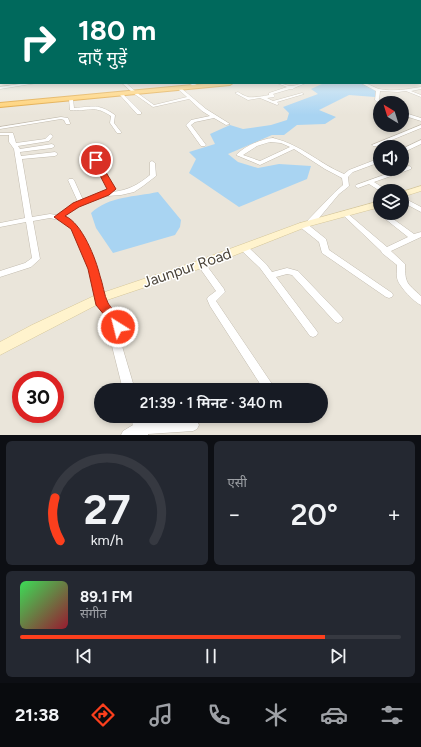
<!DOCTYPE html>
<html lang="hi">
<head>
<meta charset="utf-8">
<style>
	:root { --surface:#171b24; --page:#242831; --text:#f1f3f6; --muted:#9ea1a6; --line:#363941; --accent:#fc3f1d }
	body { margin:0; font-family:Figtree,"Noto Sans Devanagari",sans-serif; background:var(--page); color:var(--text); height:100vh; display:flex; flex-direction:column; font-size:15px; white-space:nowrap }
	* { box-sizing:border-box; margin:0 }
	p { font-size:13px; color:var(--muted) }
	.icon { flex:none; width:22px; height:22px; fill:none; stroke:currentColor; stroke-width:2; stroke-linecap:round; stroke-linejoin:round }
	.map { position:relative; height:435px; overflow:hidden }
	.side { display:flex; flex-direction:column; gap:6px; padding:6px; background:#0d0f14; flex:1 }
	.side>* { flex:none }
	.top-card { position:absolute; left:0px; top:0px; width:421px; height:84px; box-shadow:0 2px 6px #0003; background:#00695c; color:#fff; overflow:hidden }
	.needle { width:26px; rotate:322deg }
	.tools { position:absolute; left:373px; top:96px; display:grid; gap:8px }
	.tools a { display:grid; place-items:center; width:36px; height:36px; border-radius:50%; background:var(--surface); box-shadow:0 2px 6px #0003; font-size:20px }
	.speed { position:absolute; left:12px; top:371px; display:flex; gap:8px; font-size:20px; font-weight:700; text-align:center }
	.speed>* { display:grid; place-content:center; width:52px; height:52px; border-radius:50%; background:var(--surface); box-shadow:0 2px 6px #0003; line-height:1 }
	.speed .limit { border:6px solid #d22; background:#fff; color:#111 }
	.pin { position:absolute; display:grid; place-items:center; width:34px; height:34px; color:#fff; margin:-17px; border:2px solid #fff; border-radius:50%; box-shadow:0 1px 4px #0007 }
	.me { position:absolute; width:44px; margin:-22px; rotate:324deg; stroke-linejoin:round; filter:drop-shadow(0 0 3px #0008) }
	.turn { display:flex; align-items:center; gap:14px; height:84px; padding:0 12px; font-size:18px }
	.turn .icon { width:52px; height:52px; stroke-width:2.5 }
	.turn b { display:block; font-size:28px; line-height:34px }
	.big { font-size:30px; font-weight:600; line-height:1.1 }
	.side .tile { flex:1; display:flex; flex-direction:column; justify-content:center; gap:6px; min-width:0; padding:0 14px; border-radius:6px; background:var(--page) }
	.side .dial { align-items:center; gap:0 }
	.dial svg { height:104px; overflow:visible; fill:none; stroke:var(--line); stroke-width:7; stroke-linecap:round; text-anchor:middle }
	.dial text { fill:var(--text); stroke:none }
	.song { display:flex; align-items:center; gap:12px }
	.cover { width:48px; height:48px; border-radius:6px; background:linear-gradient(135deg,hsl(130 70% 55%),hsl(350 70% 35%)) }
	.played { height:4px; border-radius:2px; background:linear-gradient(90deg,var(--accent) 80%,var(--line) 80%) }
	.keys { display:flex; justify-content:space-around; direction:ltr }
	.heat { display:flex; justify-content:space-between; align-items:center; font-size:22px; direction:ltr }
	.side .tiles { flex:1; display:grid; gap:6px; grid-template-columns:1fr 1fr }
	.tile:last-child { grid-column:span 2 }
	.trip { position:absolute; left:94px; top:383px; width:234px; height:40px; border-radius:20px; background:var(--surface); box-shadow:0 2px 6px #0003; font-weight:600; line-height:40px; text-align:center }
	.dock { display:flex; height:64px; justify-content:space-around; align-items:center; background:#090b0e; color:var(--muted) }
	.dock .icon { width:28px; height:28px }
	.dock .active { color:var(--accent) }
	.dock b { font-size:18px; color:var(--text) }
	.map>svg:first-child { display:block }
	.residential { fill:#eae5da; fill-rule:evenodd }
	.water { fill:#a9d4f2 }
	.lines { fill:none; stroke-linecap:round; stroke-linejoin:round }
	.street-casing { stroke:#c2bbae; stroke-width:1 }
	.secondary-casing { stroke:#d6c79b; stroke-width:1 }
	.highway-casing { stroke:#e0a43c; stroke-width:2 }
	.street { fill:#fff; fill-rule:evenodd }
	.secondary { fill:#fff3cd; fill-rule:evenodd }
	.highway { fill:#ffcf6e; fill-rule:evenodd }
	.route { fill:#fc3f1d; stroke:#a42913 }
	.labels { text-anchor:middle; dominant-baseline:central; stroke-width:3; stroke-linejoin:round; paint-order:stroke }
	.street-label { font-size:15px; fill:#4b4439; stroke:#fff }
</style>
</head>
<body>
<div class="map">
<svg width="421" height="435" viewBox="0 0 421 435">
	<rect width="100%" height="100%" fill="#f6f3ec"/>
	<!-- residential -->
	<path class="residential" d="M0,54L1,83H420L421,54V435H0ZM380,103H402V125H380ZM380,147H402V169H380ZM380,191H402V213H380ZM21,380H55V414H21ZM101,390H321V416H101Z"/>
	<!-- water -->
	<path class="water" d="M324,83H362L376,91L375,97L349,95L319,110L336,117L325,124L297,125L284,135H272L228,154L238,162L258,168L279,164L311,166L307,179L239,207L189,173L196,159L189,152L215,144L210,134L230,125L243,129L271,125L287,120L289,113L283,107L318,94L311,89Z
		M158,192L181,220L180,227L175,235L113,253L96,228L91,213C109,196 135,197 158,192Z"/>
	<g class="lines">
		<!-- street casing -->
		<g class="street-casing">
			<path id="street" d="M420,67H421V69H420Z
				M420,74H421V76H420Z
				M27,83H37L0,89V87Z
				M122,83H126L135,91L132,92Z
				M188,83H193L199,86L196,87Z
				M277,83C282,83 287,86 291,86C296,86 301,83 306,83L294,88L293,89H290L273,94L275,96L274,97L267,98L273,101L302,93L304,94L277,102L279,104L277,105L260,98L248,100L235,93L238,92C241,94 245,96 248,97C251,98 265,96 269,95V93L287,87Z
				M361,83C368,83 373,87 379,89C393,92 408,89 421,87V89L411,91L421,95V97L406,91L398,92L380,91L379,100L381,103H380V105L375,100L376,91Z
				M179,88H181L206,109L230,124L226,125L214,118L195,122L191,125L206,145L205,146H201L186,125L191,120L210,116L202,111L189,99L153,107L133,93L136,92L154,105L187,97L179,90Z
				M120,93H122L141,112V114H137L120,95Z
				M71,98L73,99L74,108C93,107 98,103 115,115L114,123L121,132V133H117L110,123L111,116C93,104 89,112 70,110L69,99Z
				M402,112L421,118V121L402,115Z
				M61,117L68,118L70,123V124H66L64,120L61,119L0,129V127Z
				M421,125V128L377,146H373L372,145Z
				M0,133H13L16,143L45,139L50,134L53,136L49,141L18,146L20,149L52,144L55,146L52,148L20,152L21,156L55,152L58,154L55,156L22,159L32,217L50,214L56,215L78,202L68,180L69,179H73L74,180L83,200L104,193L109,189L93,160L94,159H98L99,160L115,189L113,192C128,190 138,185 150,175V162L152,161L155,163L156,176L143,186L134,192L121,195L107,196L78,206L63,217H67L79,228L97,269L106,303L122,321L123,327L121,337L122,346L135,390H123L112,346L111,337L113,327L112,322L97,305L89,269L72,229L63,221L50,218L33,221L40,259L31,267L0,277V271L25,263L32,258L26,222L0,227V223L25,218L14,149L9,142V135H0Z
				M273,138C302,145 318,163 344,174L349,170L380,158V162L353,172L348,177L349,186L348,187L339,194L314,224H311L307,222L308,220L335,192L343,185L342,178L325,169L294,149L260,165L236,155C245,146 261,139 273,138ZM270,142L281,143L290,147L260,161L243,155L257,146Z
				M421,140V144L402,153V149Z
				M409,166L411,167V169L374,182L388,191H380L369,184L358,188L355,186L356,185Z
				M402,197L421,207V212L402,202Z
				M380,211V213H385L414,234L421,232V237L391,251L405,264C405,284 407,283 421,296V305C414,302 401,288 398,281C396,277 397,270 397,265L382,253L381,251L342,214L345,212L347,213L387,247L408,237L379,214L378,213Z
				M300,223H306L326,239L329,250L392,293L393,295L392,297L389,298L386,297L322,253L319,242L300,227L299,225Z
				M244,245L247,246L266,264L272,272L287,268L298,271L341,316L343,319L341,322L338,323L335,322L292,275L287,274L276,277L316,330L318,333L316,336L313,337L310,336L260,268L241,250L240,248L241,246Z
				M201,261L204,262L224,289L225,292L216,301L276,390H264L210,306L207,299L208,297L216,291L197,264L198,262Z
				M130,416H142L144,422L193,419L197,421L199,425L197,429L193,431L148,434V435H121L123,431L133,425Z"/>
		</g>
		<!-- secondary casing -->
		<g class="secondary-casing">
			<path id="secondary" d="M421,186V191L402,197V192Z
				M380,201V207L306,227L205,267L104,301L0,355V342L32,325L96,295L197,261L300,223Z"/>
		</g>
		<!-- highway casing -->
		<g class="highway-casing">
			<path id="highway" d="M420,54H421V58H420Z
				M214,83H233L230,85L0,107V103Z"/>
		</g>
		<!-- street -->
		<use href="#street" class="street"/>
		<!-- secondary -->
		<use href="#secondary" class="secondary"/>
		<!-- highway -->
		<use href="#highway" class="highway"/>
	</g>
	<!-- sky -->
	<linearGradient id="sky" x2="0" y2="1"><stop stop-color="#8fc1ec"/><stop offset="0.47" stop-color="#fbfaf6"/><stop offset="1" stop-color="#fbfaf6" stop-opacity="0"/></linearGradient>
	<rect width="421" height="115" fill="url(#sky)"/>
	<!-- route -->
	<path class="route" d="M93,159H98L116,189L109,195L79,207L65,216C82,223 96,259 100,276C103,284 104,295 108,303C113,312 129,318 123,330L118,332L114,330L111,323L96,305L88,269L71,229L54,217L73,203L107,189L92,160Z"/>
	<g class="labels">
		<!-- street labels -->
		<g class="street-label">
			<text transform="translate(187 268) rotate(-19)">Jaunpur Road</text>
		</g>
	</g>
</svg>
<div class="tools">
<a><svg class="needle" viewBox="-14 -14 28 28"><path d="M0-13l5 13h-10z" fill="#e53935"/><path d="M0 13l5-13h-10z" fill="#9ea1a6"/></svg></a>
<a><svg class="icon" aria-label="sound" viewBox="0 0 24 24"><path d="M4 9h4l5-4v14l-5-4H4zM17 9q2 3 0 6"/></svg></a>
<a><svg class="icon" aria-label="layers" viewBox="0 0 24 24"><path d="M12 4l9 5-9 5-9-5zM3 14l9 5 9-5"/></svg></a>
</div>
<div class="speed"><div class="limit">30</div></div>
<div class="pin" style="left:96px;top:160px;background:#d93025"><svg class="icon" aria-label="arrive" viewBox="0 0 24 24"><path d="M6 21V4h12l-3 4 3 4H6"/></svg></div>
<svg class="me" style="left:118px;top:327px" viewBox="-20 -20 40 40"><circle r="17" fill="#fc3f1d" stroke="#fff" stroke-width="3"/><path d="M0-11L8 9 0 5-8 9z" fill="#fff"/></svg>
<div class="trip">21:39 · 1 मिनट · 340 m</div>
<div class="top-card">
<div class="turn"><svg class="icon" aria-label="right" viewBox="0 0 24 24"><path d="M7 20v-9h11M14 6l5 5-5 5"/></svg><div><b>180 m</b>दाएँ मुड़ें</div></div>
</div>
</div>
<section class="side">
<div class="tiles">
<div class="tile dial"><svg viewBox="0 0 100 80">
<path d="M14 69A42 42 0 1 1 86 69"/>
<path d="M14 69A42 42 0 0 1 10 36" stroke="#fc3f1d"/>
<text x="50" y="56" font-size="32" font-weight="700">27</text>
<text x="50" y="72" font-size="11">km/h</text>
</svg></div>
<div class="tile"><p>एसी</p>
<div class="heat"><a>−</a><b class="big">20°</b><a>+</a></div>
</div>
<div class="tile">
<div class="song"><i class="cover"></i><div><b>89.1 FM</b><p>संगीत</p></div></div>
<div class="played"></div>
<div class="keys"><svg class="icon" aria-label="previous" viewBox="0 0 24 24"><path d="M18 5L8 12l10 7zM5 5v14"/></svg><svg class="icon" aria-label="pause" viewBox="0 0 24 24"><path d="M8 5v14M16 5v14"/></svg><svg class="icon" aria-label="next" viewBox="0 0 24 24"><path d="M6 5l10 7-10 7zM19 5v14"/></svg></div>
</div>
</div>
</section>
<nav class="dock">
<b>21:38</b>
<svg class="icon active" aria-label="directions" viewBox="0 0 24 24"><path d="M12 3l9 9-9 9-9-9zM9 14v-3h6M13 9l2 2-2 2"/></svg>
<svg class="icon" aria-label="music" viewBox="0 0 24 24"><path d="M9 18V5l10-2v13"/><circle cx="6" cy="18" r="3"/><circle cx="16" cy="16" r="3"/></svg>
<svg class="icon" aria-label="phone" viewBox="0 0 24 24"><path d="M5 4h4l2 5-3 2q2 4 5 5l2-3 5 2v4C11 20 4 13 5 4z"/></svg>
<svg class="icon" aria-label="climate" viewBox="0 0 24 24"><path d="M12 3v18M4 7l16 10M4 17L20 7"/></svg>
<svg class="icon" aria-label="car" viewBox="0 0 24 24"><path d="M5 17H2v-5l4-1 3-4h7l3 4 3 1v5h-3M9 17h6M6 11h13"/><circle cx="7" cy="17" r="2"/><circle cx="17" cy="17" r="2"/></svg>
<svg class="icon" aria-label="filters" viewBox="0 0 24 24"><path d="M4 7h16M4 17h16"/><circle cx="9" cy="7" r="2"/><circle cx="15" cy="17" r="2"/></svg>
</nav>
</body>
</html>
